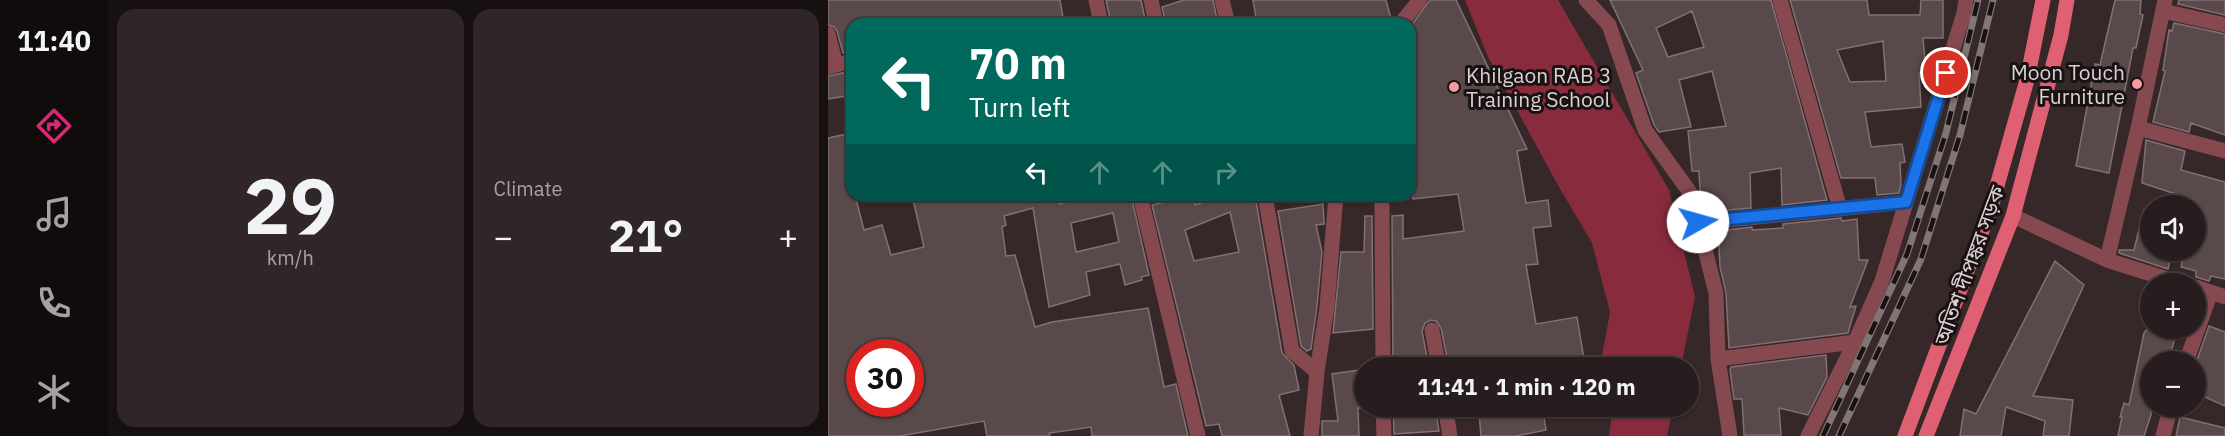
<!DOCTYPE html>
<html lang="en">
<head>
<meta charset="utf-8">
<style>
	:root { --surface:#281d1e; --page:#302627; --text:#f1f3f6; --muted:#a5a2a4; --line:#443b3c; --accent:#db2777 }
	body { margin:0; font-family:"IBM Plex Sans","Noto Sans Bengali",sans-serif; background:var(--page); color:var(--text); height:100vh; display:flex; flex-direction:column; font-size:22px; white-space:nowrap }
	* { box-sizing:border-box; margin:0 }
	p { font-size:20px; color:var(--muted) }
	.icon { flex:none; width:33px; height:33px; fill:none; stroke:currentColor; stroke-width:2; stroke-linecap:round; stroke-linejoin:round }
	.map { position:relative; flex:1; overflow:hidden }
	.drawer { display:flex; flex-direction:column; gap:9px; padding:9px; background:#161010; width:720px }
	.drawer>* { flex:none }
	.guide { position:absolute; left:18px; top:18px; width:570px; height:183px; border-radius:18px; box-shadow:0 2px 4px #0004,0 0 0 2px var(--line); background:#00695c; color:#fff; overflow:hidden }
	.buttons { position:absolute; left:1312px; top:195px; display:grid; gap:12px }
	.buttons a { display:grid; place-items:center; width:66px; height:66px; border-radius:50%; background:var(--surface); box-shadow:0 2px 4px #0004,0 0 0 2px var(--line); font-size:30px }
	.speed { position:absolute; left:18px; top:339px; display:flex; gap:12px; font-size:30px; font-weight:700; text-align:center }
	.speed>* { display:grid; place-content:center; width:78px; height:78px; border-radius:50%; background:var(--surface); box-shadow:0 2px 4px #0004,0 0 0 2px var(--line); line-height:1 }
	.speed .limit { border:9px solid #d22; background:#fff; color:#111 }
	.pin { position:absolute; display:grid; place-items:center; width:51px; height:51px; color:#fff; margin:-26px; border:3px solid #fff; border-radius:50%; box-shadow:0 2px 6px #0007 }
	.me { position:absolute; width:66px; margin:-33px; rotate:83deg; stroke-linejoin:round; filter:drop-shadow(0 0 4px #0008) }
	.turn { display:flex; align-items:center; gap:21px; height:126px; padding:0 24px; font-size:27px }
	.turn .icon { width:78px; height:78px; stroke-width:2.5 }
	.turn b { display:block; font-size:42px; line-height:51px }
	.lanes { display:flex; align-items:center; height:57px; padding:0 24px; background:#0003; justify-content:center; gap:30px; direction:ltr }
	.lanes .off { opacity:.35 }
	.big { font-size:45px; font-weight:800; line-height:1.1 }
	.drawer .widget { flex:1; display:flex; flex-direction:column; justify-content:center; gap:9px; min-width:0; padding:0 21px; border-radius:18px; background:var(--page) }
	.drawer .dial { align-items:center; gap:0 }
	.dial b { font-size:78px; line-height:1 }
	.heat { display:flex; justify-content:space-between; align-items:center; font-size:33px; direction:ltr }
	.drawer .tiles { flex:1; display:grid; gap:9px; grid-template-columns:repeat(2,1fr) }
	.trip { position:absolute; left:526px; top:357px; width:345px; height:60px; border-radius:30px; background:var(--surface); box-shadow:0 2px 4px #0004,0 0 0 2px var(--line); font-weight:800; line-height:60px; text-align:center }
	main { display:flex; flex:1; min-height:0 }
	.menu { display:flex; flex-direction:column; width:108px; justify-content:space-around; align-items:center; background:#100c0c; color:var(--muted) }
	.menu .icon { width:42px; height:42px }
	.menu .on { color:var(--accent) }
	.menu b { font-size:27px; color:var(--text) }
	.map>svg:first-child { display:block }
	.water { fill:#882b3c }
	.building { fill:#59494a; stroke:#827072; stroke-width:1.5; fill-rule:evenodd }
	.lines { fill:none; stroke-linecap:round; stroke-linejoin:round }
	.street { stroke:#874950; stroke-width:15 }
	.primary { stroke:#de6072; stroke-width:15 }
	.rail-casing { stroke:#827576; stroke-width:7 }
	.rail { stroke:#191213; stroke-width:4.5; stroke-dasharray:14; stroke-linecap:butt }
	.route-casing { stroke:#114b97; stroke-width:15 }
	.route { stroke:#1a73e8; stroke-width:10 }
	.poi-dot { fill:#f49aa3; stroke:#191213; stroke-width:2 }
	.labels { text-anchor:middle; dominant-baseline:central; stroke-width:6; stroke-linejoin:round; paint-order:stroke }
	.poi-label { font-size:21px; fill:#dbd1d2; stroke:#191213; text-anchor:end }
	.street-label { font-size:21px; fill:#dbd1d2; stroke:#191213 }
</style>
</head>
<body>
<main>
<nav class="menu">
<b>11:40</b>
<svg class="icon on" aria-label="directions" viewBox="0 0 24 24"><path d="M12 3l9 9-9 9-9-9zM9 14v-3h6M13 9l2 2-2 2"/></svg>
<svg class="icon" aria-label="music" viewBox="0 0 24 24"><path d="M9 18V5l10-2v13"/><circle cx="6" cy="18" r="3"/><circle cx="16" cy="16" r="3"/></svg>
<svg class="icon" aria-label="phone" viewBox="0 0 24 24"><path d="M5 4h4l2 5-3 2q2 4 5 5l2-3 5 2v4C11 20 4 13 5 4z"/></svg>
<svg class="icon" aria-label="climate" viewBox="0 0 24 24"><path d="M12 3v18M4 7l16 10M4 17L20 7"/></svg>
</nav>
<section class="drawer">
<div class="tiles">
<div class="widget dial"><b>29</b><p>km/h</p></div>
<div class="widget"><p>Climate</p>
<div class="heat"><a>−</a><b class="big">21°</b><a>+</a></div>
</div>
</div>
</section>
<div class="map">
<svg width="1397" height="436" viewBox="0 0 1397 436">
	<rect width="100%" height="100%" fill="#362728"/>
	<!-- water -->
	<path class="water" d="M637,0H730L841,190L867,297L853,367H772L782,312L764,243L731,187L660,57Z
		M785,407H845L839,436H781Z"/>
	<!-- building -->
	<path class="building" d="M0,0H232L236,24H24V52L15,53L9,31L6,27L0,25Z
		M278,0H313L318,24H283Z
		M356,0H385L390,24H338L334,7Z
		M425,0H558L563,19L538,24H429Z
		M602,0H628L699,149L689,151L698,203L720,200L723,226L705,228L710,264L698,265L708,324L749,317L757,365L742,368H621L613,328L608,321L603,320L597,323L594,331L601,368H565L564,216L575,215V239L636,231L630,194L585,199L582,172V27Z
		M782,0H943L999,200L954,205L953,168L922,173L923,208L879,212L878,198H874L872,190L871,171H864L860,131L898,126L884,71L851,80L863,127L831,132L826,125L808,73L815,70ZM864,11L876,47L840,57L828,28Z
		M962,0H1039L1041,15H1092L1093,0H1115V38H1095L1098,72L1091,73L1093,107L1037,112L1043,147L1074,144L1077,162L1072,163L1073,185L1071,193L1049,195L1047,178H1013ZM1055,41L1058,81L1022,82L1009,50Z
		M1287,0H1313L1312,14L1315,15L1308,48H1305L1281,173L1248,166L1267,64L1272,65Z
		M1351,0H1397V15L1350,4Z
		M1346,23L1397,34V135L1363,123L1361,132L1325,122L1337,71L1335,70L1341,30L1344,31Z
		M24,71V95L0,99V76Z
		M24,133V195H27L36,230L54,225L63,255L96,247L84,195H234V199L230,200L231,204L269,195H303L321,275L313,277L314,280L297,285L292,264L258,272L262,295L221,307L205,208L176,216L178,225L174,227L178,256L187,255L207,327L224,322L320,308L336,387L348,384L360,436H264L263,427L221,433L222,436H159L156,421L72,436H0V138ZM285,213L291,242L248,252L243,223ZM32,352H82V404L49,408L48,404H32Z
		M1318,140L1357,151L1353,170L1397,182V279L1383,276L1381,281L1368,277V271L1353,267L1356,250H1368V206H1356L1357,197L1314,183Z
		M365,195L367,205L395,195H427L454,353L466,365L471,390L451,395L462,436H394L391,424L378,426L324,205ZM402,212L411,252L366,261L357,230Z
		M495,204L496,224L488,225L494,252L489,306L483,349L479,351L473,346L450,211Z
		M1316,209L1323,210V250H1344L1340,269L1291,253V250H1306Z
		M537,216H544L545,329L505,333L513,252H536Z
		M1013,218L1014,221L1029,219L1031,260H1040L1022,307L1028,306L1020,333L901,348L898,293L892,267L890,231L924,227V230L955,228V224Z
		M1227,261L1256,285L1205,396L1245,400L1241,436H1215L1217,421L1178,407L1173,436H1132L1136,409L1148,414Z
		M1381,326L1397,332V406L1368,393V363Z
		M1320,328H1350L1340,362H1323V415L1316,436H1290L1294,417H1292L1296,403L1301,405L1316,333Z
		M998,355L999,377L980,415L951,408L953,435H916L914,399H906L902,370L903,367Z
		M537,369V408H530L531,436H494V421H510L504,374Z
		M565,406H607L611,431L566,434Z
		M690,406H714L718,430L688,436H653L651,413Z
		M1352,417L1397,428V436H1348Z"/>
	<g class="lines">
		<!-- street -->
		<path class="street" d="M268,0L273,24
			M323,0L328,24
			M394,0L400,24
			M758,0L781,25L817,130L863,194L888,293L890,359L902,436
			M952,0L1012,209
			M1335,11L1397,25
			M572,24L592,0
			M0,34L8,65
			M0,67L24,61
			M1310,128L1397,151
			M312,195L370,436
			M437,195L464,351L489,372
			M554,205L555,368
			M1185,216L1279,260L1355,284
			M870,223L1078,202
			M1279,260L1310,128L1337,0
			M1368,287L1397,297
			M604,330L611,368
			M890,359L1027,342
			M1358,362L1383,292
			M555,406L556,436
			M617,406L622,436
			M483,436L489,372L499,307L508,195
			M980,436L1027,342L1054,281L1136,13L1138,0
			M1335,436L1343,406"/>
		<!-- primary -->
		<path class="primary" d="M1077,436L1163,207L1199,80L1215,0
			M1098,436L1185,216L1233,35L1239,0"/>
		<!-- rail casing -->
		<g class="rail-casing">
			<path id="rail" d="M995,436L1079,254L1118,133L1150,0
				M1011,436L1093,259L1132,135L1165,0"/>
		</g>
		<!-- rail -->
		<use href="#rail" class="rail"/>
	</g>
	<g class="lines">
		<!-- route casing -->
		<g class="route-casing">
			<path id="route" d="M870,222L1078,202L1118,73"/>
		</g>
		<!-- route -->
		<use href="#route" class="route"/>
	</g>
	<!-- markers -->
	<g class="poi-dot">
		<circle cx="1309" cy="84" r="6"/>
		<circle cx="626" cy="87" r="6"/>
	</g>
	<g class="labels">
		<!-- poi labels -->
		<g class="poi-label">
			<text x="1297" y="72">Moon Touch<tspan x="1297" dy="24">Furniture</tspan></text>
			<text x="638" y="75" text-anchor="start">Khilgaon RAB 3<tspan x="638" dy="24">Training School</tspan></text>
		</g>
		<!-- street labels -->
		<g class="street-label">
			<text transform="translate(1141 265) rotate(-70)">অতিশ দীপঙ্কর সড়ক</text>
		</g>
	</g>
</svg>
<div class="buttons">
<a><svg class="icon" aria-label="sound" viewBox="0 0 24 24"><path d="M4 9h4l5-4v14l-5-4H4zM17 9q2 3 0 6"/></svg></a>
<a>+</a>
<a>−</a>
</div>
<div class="speed"><div class="limit">30</div></div>
<div class="pin" style="left:1118px;top:73px;background:#d93025"><svg class="icon" aria-label="arrive" viewBox="0 0 24 24"><path d="M6 21V4h12l-3 4 3 4H6"/></svg></div>
<svg class="me" style="left:870px;top:222px" viewBox="-20 -20 40 40"><circle r="19" fill="#fff"/><path d="M0-13L10 11 0 6-10 11z" fill="#1a73e8"/></svg>
<div class="trip">11:41 · 1 min · 120 m</div>
<div class="guide">
<div class="turn"><svg class="icon" aria-label="left" viewBox="0 0 24 24"><path d="M17 20v-9H6M10 6l-5 5 5 5"/></svg><div><b>70 m</b>Turn left</div></div>
<div class="lanes"><svg class="icon" aria-label="left" viewBox="0 0 24 24"><path d="M17 20v-9H6M10 6l-5 5 5 5"/></svg><svg class="icon off" aria-label="ahead" viewBox="0 0 24 24"><path d="M12 20V5M6 11l6-6 6 6"/></svg><svg class="icon off" aria-label="ahead" viewBox="0 0 24 24"><path d="M12 20V5M6 11l6-6 6 6"/></svg><svg class="icon off" aria-label="right" viewBox="0 0 24 24"><path d="M7 20v-9h11M14 6l5 5-5 5"/></svg></div>
</div>
</div>
</main>
</body>
</html>
